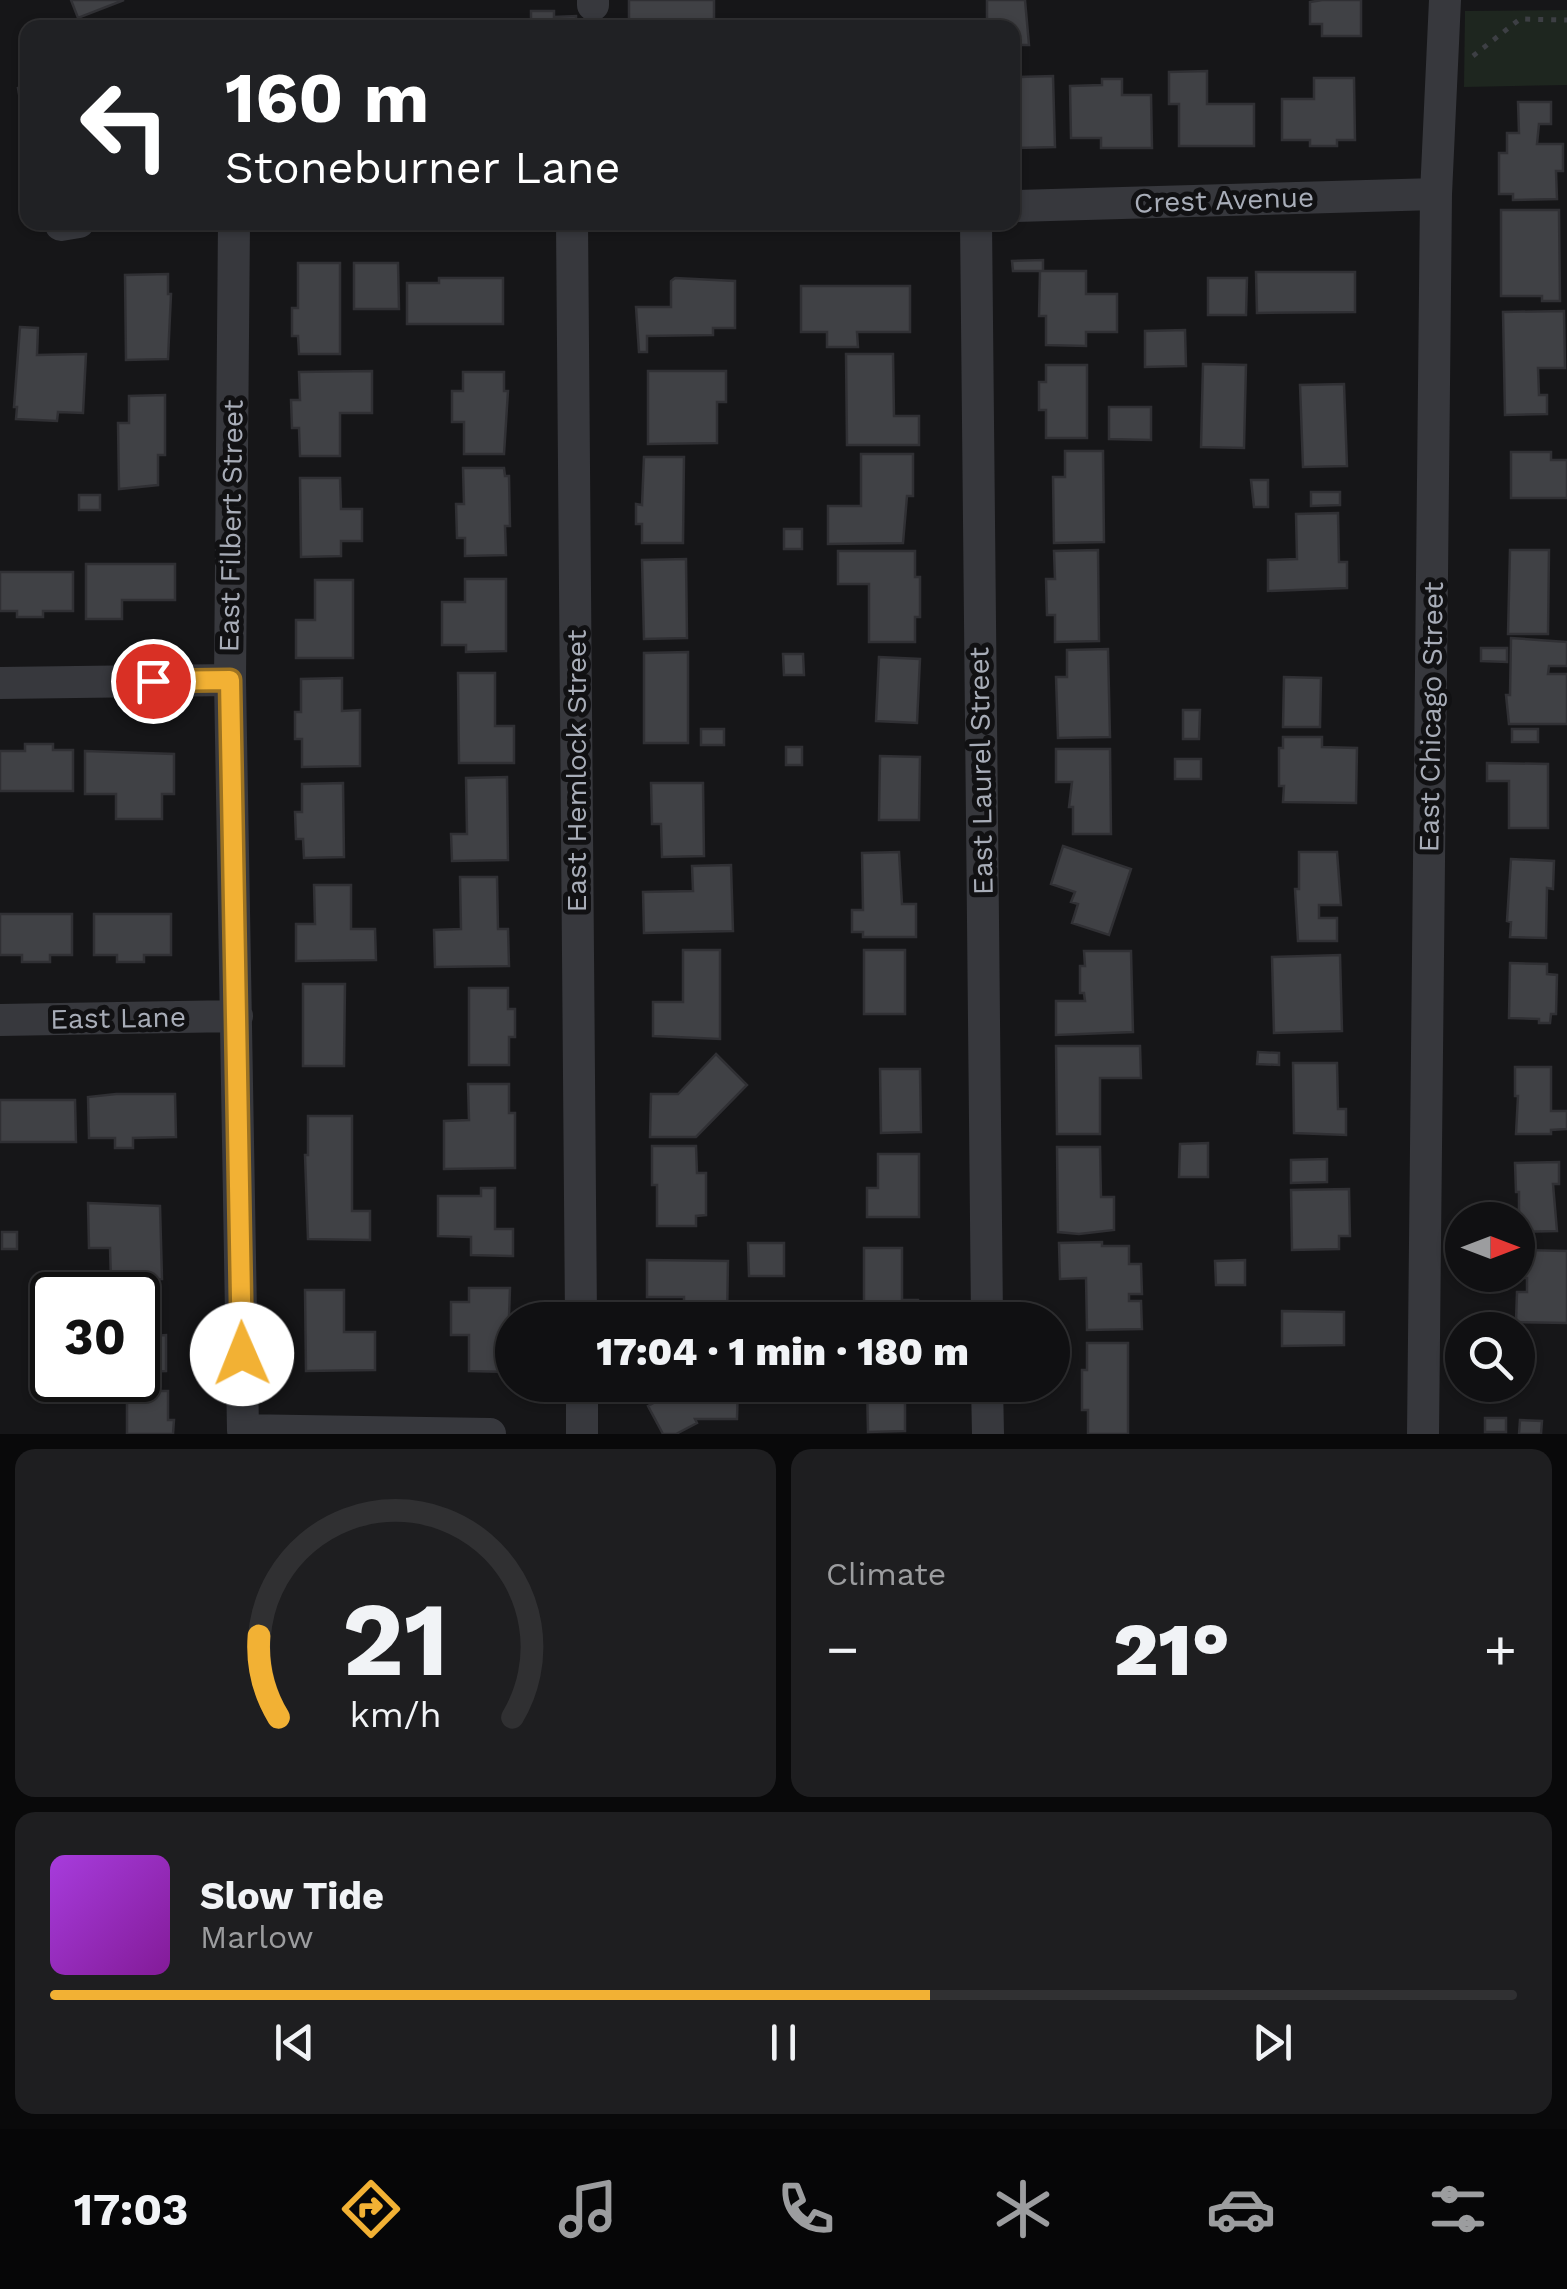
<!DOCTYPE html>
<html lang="en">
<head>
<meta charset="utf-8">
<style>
	:root { --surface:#101012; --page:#1e1e20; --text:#f1f3f6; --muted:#9c9d9f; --line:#303032; --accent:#f2b134 }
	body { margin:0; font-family:"Work Sans",sans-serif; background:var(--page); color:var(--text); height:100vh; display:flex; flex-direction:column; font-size:38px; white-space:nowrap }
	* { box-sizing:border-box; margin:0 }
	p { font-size:32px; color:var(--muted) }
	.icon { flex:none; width:55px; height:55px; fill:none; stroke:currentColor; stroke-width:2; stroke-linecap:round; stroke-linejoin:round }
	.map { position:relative; height:1434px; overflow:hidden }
	.panel { display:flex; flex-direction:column; gap:15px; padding:15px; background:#09090a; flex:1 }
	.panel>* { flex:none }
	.top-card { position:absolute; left:20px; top:20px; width:1000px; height:210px; border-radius:20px; box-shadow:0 2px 8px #0004,0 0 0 2px var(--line); background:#202124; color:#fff; overflow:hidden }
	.needle { width:65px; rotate:90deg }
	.tools { position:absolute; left:1445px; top:1202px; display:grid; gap:20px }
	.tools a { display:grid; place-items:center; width:90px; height:90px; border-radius:50%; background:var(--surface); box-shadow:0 2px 8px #0004,0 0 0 2px var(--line); font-size:50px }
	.speed { position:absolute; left:30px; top:1272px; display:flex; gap:20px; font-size:50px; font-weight:700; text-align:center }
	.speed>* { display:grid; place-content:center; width:130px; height:130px; border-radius:50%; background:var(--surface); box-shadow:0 2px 8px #0004,0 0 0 2px var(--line); line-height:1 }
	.speed .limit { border:5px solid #111; border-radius:15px; background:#fff; color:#111 }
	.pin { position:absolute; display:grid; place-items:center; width:85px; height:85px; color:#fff; margin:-42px; border:5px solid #fff; border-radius:50%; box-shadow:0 2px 10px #0007 }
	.me { position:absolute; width:110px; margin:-55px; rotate:359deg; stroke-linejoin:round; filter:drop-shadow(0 0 8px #0008) }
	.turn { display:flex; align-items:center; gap:35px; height:210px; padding:0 40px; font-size:45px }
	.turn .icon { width:130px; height:130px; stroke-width:2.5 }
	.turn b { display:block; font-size:70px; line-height:85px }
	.big { font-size:75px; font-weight:800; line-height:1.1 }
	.panel .widget { flex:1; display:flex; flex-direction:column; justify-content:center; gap:15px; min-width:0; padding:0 35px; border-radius:20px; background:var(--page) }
	.panel .dial { align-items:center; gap:0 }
	.dial svg { height:260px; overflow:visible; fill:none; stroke:var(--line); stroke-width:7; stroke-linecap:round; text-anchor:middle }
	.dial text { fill:var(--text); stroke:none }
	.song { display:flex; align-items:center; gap:30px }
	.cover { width:120px; height:120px; border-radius:15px; background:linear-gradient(135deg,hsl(280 70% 55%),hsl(290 70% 35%)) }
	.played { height:10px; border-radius:5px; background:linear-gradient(90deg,var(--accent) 60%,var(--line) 60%) }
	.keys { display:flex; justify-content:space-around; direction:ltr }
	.heat { display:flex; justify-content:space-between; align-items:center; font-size:55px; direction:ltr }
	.panel .tiles { flex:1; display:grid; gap:15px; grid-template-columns:1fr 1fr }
	.widget:last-child { grid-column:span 2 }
	.trip { position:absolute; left:495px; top:1302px; width:575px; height:100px; border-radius:50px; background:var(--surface); box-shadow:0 2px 8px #0004,0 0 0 2px var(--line); font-weight:800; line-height:100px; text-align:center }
	.tabs { display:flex; height:160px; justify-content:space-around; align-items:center; background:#060607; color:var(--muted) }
	.tabs .icon { width:70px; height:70px }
	.tabs .active { color:var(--accent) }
	.tabs b { font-size:45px; color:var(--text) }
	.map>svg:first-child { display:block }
	.green { fill:#1e261f }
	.building { fill:#404145; stroke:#303034; stroke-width:2.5 }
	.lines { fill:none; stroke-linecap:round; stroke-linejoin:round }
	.path { stroke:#3d3f44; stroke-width:5; stroke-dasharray:5 8; stroke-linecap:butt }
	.minor { stroke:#37383d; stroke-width:32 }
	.route-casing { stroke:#9d7322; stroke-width:25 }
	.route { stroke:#f2b134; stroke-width:18 }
	.labels { text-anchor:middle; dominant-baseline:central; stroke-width:10; stroke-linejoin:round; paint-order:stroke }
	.street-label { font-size:28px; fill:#a8adb8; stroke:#111113 }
</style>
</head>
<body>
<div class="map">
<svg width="1567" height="1434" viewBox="0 0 1567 1434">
	<rect width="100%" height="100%" fill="#161618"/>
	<!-- green -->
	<path class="green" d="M1567,10V85L1464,87L1465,11Z"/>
	<!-- building -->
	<path class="building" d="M71,0H124L78,18Z
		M629,0H714V28H629Z
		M987,0H1025L1029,45H1015L1012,28H987Z
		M1322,0H1361V36H1322V24H1310V2Z
		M531,11H554V17L576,16V28H531Z
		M1207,71V104H1254V146H1179V104H1169V72Z
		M1053,76L1055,147L1012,148V100H1019L1018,77Z
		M1314,78H1354L1355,140H1337V146H1310V140H1282V99H1314Z
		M1102,79H1122V95H1151L1152,148H1101V138H1071L1070,86L1102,85Z
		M28,86V150L18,88Z
		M1518,102H1551V124H1539L1537,144H1563V171H1556L1557,199L1513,200V194H1499V153H1507V133H1519Z
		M1501,210H1559L1560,301H1542V296H1501Z
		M1043,260V271H1013L1012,261Z
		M298,263H340V354H299L298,336H292V308H298Z
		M354,263H398L399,309H354Z
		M1040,271H1086V294H1117V332H1086V346L1046,345V316H1039Z
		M1256,272H1355V312L1257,313Z
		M168,274V294H171L168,359L126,360L125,275Z
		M439,278H503V324H407V283H439Z
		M675,278L735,281V328H713V335L647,336V352H639L636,307H671V281Z
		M1208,278H1247L1246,315H1208Z
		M801,286H910V332H857L858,347H827V332H801Z
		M1564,311L1565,368H1538L1539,395H1547V414L1505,415L1503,312Z
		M20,327L38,328L37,355L86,354L83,413L58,412L57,421L16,419L17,407H14Z
		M1185,330L1186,366L1145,367V331Z
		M846,354H893L894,416H919V445H847Z
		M1203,364L1246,365L1244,448L1201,447Z
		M1046,365H1087V438H1046V410H1039V382H1046Z
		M372,371V413H340V456H300L299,428H292L291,400H300L299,372Z
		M648,371H726V402H717V443L648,444Z
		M463,372H504V391H508L504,454H464V422H452V391H463Z
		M1344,384L1347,466L1303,467L1300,385Z
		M165,395V455H158V485L119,489L118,423H129V396Z
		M1109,407H1151V440L1109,439Z
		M1065,451H1103L1104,542L1054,543L1053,477H1065Z
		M1511,452H1551V460H1567V498H1511Z
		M861,454H913V496H907L903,543L828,544V506H861Z
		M644,457H684L683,543H642V524H636V504L642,505Z
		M463,468H504L505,476H509L510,526H505L506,555L465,556V538H457L456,504H464Z
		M300,478H340L341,509H362V541H341V556L301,557Z
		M1251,480H1268V507H1254Z
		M1311,492H1340V505L1311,506Z
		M79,495H100V510H79Z
		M1338,513L1339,562H1347V588L1268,591V560L1297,559L1296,514Z
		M784,529H802V549H784Z
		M1098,550L1099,641L1055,642V615H1047L1046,579H1055L1054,551Z
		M1510,550H1549L1548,634H1508Z
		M838,551H915V577H920V617H915V642H869V584H838Z
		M686,559L687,638L644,639L642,560Z
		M86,564H175V600H122V619H86Z
		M0,572H73V611H43V617H17V611H0Z
		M465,579H506V651L466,652V645H442V602H465Z
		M315,580H353V658H296V620H315Z
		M1511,638L1567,642V666H1549L1548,674H1567V724H1509L1506,695H1510Z
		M1481,648H1507V662L1481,661Z
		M1108,649L1110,737L1058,738L1056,677H1067V650Z
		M688,652V743H644V653Z
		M783,654H803L804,675H784Z
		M879,657L920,659L917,723L876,721Z
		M458,673H495V726H514V763H459Z
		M1284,677L1321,678L1320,727H1283Z
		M342,678V711L360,710V766L302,767V739H295V712H301V679Z
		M1183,710H1200L1199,739H1183Z
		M701,729H724V745H701Z
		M1512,729H1538V742H1512Z
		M1283,737H1322V747L1357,748L1356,803L1283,802L1284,786H1279V748H1283Z
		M25,744H53V750H73V791H0V751H25Z
		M786,747H802V765H786Z
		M1056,749H1110L1111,834H1073V807H1069L1072,782H1056Z
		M85,751L174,754V794H162V819H116V794H85Z
		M880,756L920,757L919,820H879Z
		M1175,759H1201V779H1175Z
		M1487,763L1548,764V828H1509V781H1487Z
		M507,777L508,860L452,861L451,834H467L466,778Z
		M343,783L344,857L304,858L303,839H296L295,812H302V784Z
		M651,783H703L704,856L662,857L661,824H652Z
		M1063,846L1131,869L1109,935L1072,923L1078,904L1071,902L1075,892L1051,884Z
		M899,852L902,904H916V937H863V932H852V910H863L862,853Z
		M1299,852H1337L1341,905H1319V918H1337V941H1298L1295,889H1299Z
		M1511,859L1554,861L1553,889L1547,888L1546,938L1510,937L1511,922L1507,921Z
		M731,865L733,931L644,933L643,892L693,891L692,866Z
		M460,877H497L498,929H508L509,966L435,967L434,930L461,929Z
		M314,885H351V929H375L376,960L296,961V924H315Z
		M0,914H72V955H50V962H22V955H0Z
		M94,914H171V955H144V962H117V955H94Z
		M683,950H720V1039L653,1036V1002H683Z
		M864,950H905V1014H864Z
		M1084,951H1131L1133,1032L1056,1035V1001H1085L1084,993H1080V966H1085Z
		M1340,955L1342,1031L1274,1033L1272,957Z
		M1510,963L1547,964V974L1557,975L1556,1014H1551L1550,1023H1539V1019L1509,1018Z
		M303,984H345L344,1066H303Z
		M469,988H508V1009H515V1037H509V1065H469Z
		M1056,1046H1140L1141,1078H1100V1134H1057Z
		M1258,1052L1279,1053V1065L1257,1064Z
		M716,1054L747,1085L696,1137H650L651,1094H678Z
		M1293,1063H1337L1338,1109H1346V1135L1294,1133Z
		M1515,1067H1551V1111H1567V1129L1551,1130V1134H1516L1518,1096H1515Z
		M880,1069H920L921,1132L881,1133Z
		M468,1084H509V1113H515V1168L444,1169V1121L469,1120Z
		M116,1094H175L176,1137L133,1138V1148H115V1138H89L88,1097Z
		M0,1100H75L76,1142H0Z
		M308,1116H352V1211H370V1240L308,1239L305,1155H308Z
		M1208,1143V1177H1179L1180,1144Z
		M652,1146H696L697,1173H706V1215L696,1216V1226H657V1185H652Z
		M1057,1147H1100L1101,1197H1114V1230L1079,1234L1058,1232Z
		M878,1154H919V1217H867V1188H878Z
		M1327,1159V1182L1291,1183V1160Z
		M1559,1162V1184H1553L1557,1231L1518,1232L1515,1210H1519V1192H1516L1515,1163Z
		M481,1188H495V1229H513V1256L471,1255V1237L438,1236V1196H481Z
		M1349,1189L1350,1236H1339V1249L1292,1250L1291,1190Z
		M88,1203L160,1206L162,1279L111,1280L110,1248H89Z
		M2,1232H17V1249H2Z
		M1102,1242V1246H1129V1264H1141L1142,1294H1129V1301H1141L1142,1329L1087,1330L1086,1278L1060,1279L1059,1243Z
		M748,1243H784V1276H749Z
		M864,1248H902V1300H918V1320H864Z
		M1522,1250L1567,1251V1323L1516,1322L1517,1292H1527V1278H1522Z
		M647,1260L728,1261L727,1320H684V1297H647Z
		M1245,1260V1285H1216L1215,1261Z
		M469,1288H510L509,1317H517L512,1320L510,1372L469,1371V1335H451V1302H469Z
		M305,1290H344V1332H375V1370L306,1371Z
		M138,1298L152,1300V1336L166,1335V1371L138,1372Z
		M1282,1311L1344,1312V1345L1282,1346Z
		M1087,1343H1128V1434H1088V1410H1082V1370H1087Z
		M675,1385H738L737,1419H695L697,1423L676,1434H663L648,1406L675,1391Z
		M867,1385H905V1431L868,1432Z
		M127,1391H168V1420H174L173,1434H127Z
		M1485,1418H1506V1432H1485Z
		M1520,1420L1542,1421L1541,1434H1519Z"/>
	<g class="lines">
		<!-- path -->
		<path class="path" d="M1473,56L1520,19L1567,20"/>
		<!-- minor -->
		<path class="minor" d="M593,0V5
			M1012,206L1436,194
			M234,222L230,680L243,1430L490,1434
			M572,222L581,1320
			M976,222L987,1320
			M61,225L79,222
			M0,683L230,680
			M0,1020L237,1016
			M582,1385V1434
			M987,1385L988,1434
			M1423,1434L1436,194L1445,0"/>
	</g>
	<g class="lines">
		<!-- route casing -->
		<g class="route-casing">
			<path id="route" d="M153,681L230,680L242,1354"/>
		</g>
		<!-- route -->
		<use href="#route" class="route"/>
	</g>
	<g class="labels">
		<!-- street labels -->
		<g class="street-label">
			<text transform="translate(1224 200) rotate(-2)">Crest Avenue</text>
			<text transform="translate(231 526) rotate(-89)">East Filbert Street</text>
			<text transform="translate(1431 717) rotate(-89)">East Chicago Street</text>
			<text transform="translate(576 771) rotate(-90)">East Hemlock Street</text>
			<text transform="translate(981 771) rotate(-91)">East Laurel Street</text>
			<text transform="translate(118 1018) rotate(-1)">East Lane</text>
		</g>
	</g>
</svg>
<div class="tools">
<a><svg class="needle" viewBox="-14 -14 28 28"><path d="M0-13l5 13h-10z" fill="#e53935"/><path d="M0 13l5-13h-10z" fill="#9c9d9f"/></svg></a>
<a><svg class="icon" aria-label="search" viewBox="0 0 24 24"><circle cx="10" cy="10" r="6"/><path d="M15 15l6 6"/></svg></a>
</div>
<div class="speed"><div class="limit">30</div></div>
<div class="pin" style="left:153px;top:681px;background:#d93025"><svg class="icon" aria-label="arrive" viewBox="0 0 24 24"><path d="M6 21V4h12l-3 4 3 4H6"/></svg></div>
<svg class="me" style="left:242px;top:1354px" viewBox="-20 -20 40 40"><circle r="19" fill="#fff"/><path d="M0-13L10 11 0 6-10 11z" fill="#f2b134"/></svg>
<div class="trip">17:04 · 1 min · 180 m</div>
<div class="top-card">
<div class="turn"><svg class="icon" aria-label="left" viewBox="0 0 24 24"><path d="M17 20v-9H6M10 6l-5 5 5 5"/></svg><div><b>160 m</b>Stoneburner Lane</div></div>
</div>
</div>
<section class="panel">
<div class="tiles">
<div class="widget dial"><svg viewBox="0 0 100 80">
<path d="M14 69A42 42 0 1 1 86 69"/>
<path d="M14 69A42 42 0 0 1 8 44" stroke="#f2b134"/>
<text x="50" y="56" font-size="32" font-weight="700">21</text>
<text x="50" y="72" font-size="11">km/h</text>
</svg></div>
<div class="widget"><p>Climate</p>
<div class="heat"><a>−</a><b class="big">21°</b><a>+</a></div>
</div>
<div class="widget">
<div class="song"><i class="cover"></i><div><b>Slow Tide</b><p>Marlow</p></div></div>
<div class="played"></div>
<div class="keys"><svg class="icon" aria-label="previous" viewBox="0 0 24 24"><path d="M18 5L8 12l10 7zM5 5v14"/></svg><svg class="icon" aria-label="pause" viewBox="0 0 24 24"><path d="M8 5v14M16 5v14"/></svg><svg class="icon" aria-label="next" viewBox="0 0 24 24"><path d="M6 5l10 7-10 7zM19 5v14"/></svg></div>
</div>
</div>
</section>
<nav class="tabs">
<b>17:03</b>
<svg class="icon active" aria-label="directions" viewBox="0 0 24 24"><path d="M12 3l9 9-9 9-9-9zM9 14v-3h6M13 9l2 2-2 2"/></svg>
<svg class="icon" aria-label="music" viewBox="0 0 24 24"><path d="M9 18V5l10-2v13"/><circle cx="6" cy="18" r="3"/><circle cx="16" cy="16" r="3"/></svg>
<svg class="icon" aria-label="phone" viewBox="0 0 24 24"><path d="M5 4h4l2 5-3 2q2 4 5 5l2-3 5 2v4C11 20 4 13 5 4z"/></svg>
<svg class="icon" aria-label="climate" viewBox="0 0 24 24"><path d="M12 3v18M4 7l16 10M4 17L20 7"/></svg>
<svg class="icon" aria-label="car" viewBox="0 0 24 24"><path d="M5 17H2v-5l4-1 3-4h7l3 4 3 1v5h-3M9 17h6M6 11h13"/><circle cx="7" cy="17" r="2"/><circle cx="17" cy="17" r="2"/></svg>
<svg class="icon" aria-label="filters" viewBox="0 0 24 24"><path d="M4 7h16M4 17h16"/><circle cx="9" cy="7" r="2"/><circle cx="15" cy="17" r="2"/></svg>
</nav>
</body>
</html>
